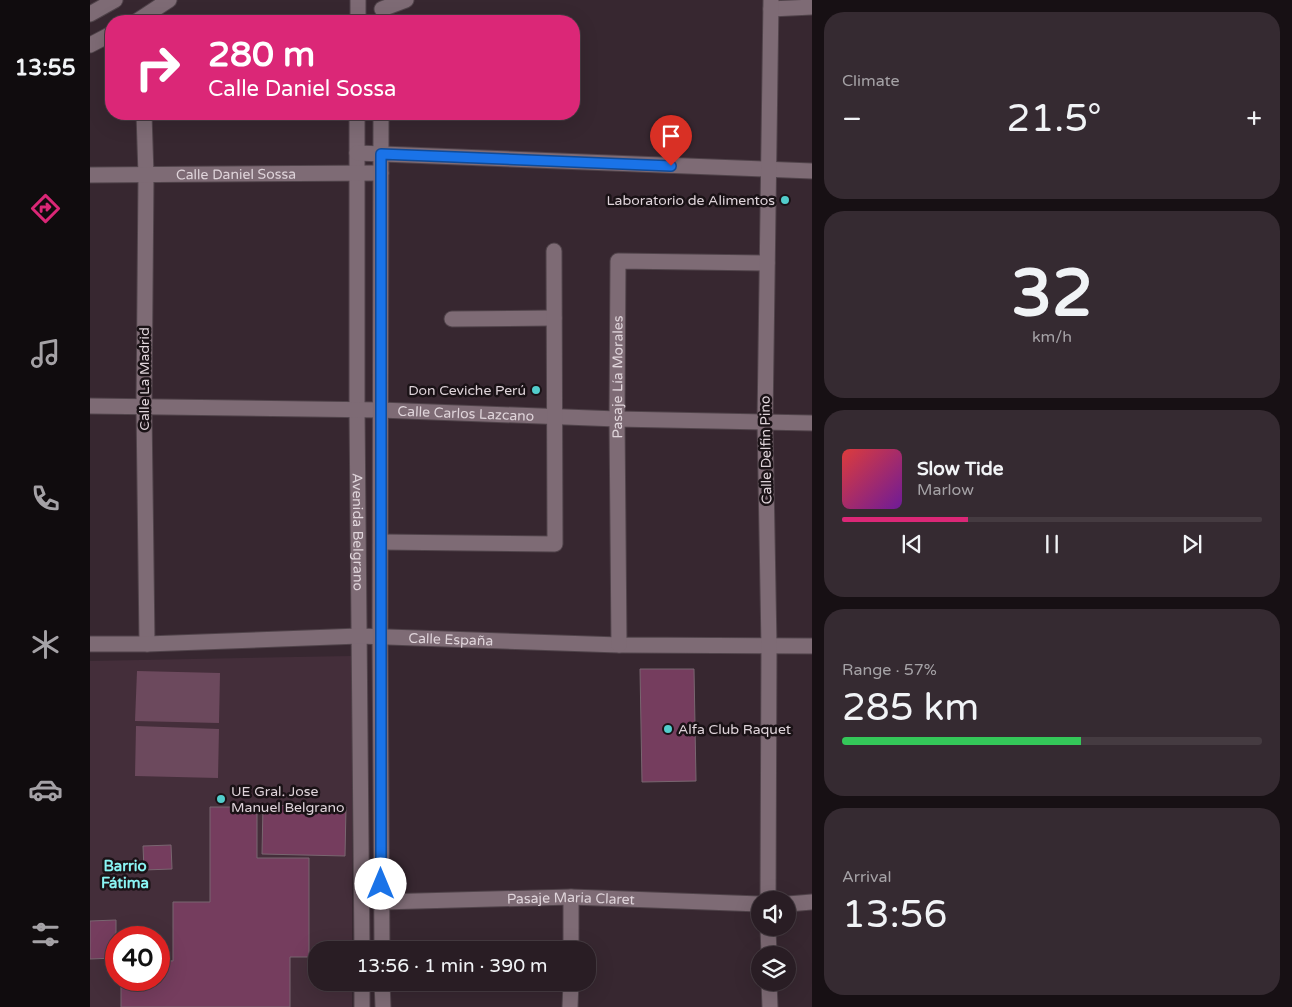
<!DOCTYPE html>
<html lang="en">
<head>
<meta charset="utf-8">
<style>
	:root { --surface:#291d24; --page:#352a31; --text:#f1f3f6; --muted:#a5a2a6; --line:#453b41; --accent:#db2777 }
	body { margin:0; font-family:"Varela Round",sans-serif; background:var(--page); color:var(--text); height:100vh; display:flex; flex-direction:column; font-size:19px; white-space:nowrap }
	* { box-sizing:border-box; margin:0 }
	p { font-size:16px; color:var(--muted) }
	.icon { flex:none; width:28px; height:28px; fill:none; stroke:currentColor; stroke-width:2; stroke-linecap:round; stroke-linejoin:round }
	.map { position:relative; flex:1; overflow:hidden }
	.side { display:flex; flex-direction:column; gap:12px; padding:12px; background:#171014; width:480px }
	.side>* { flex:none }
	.guide { position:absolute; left:15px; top:15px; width:475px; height:105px; border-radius:20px; box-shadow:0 5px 20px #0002,0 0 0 1px var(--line); background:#db2777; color:#fff; overflow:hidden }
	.controls { position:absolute; left:661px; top:891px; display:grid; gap:10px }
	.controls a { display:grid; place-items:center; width:45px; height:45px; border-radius:50%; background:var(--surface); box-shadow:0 5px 20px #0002,0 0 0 1px var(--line); font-size:25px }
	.speed { position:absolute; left:15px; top:926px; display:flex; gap:10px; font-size:25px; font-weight:700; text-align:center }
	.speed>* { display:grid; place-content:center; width:65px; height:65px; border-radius:50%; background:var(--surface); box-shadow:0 5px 20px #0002,0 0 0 1px var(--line); line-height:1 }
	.speed .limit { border:8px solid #d22; background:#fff; color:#111 }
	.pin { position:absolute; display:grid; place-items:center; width:42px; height:42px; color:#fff; margin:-51px -21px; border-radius:50% 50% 50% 0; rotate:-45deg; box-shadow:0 0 5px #0007 }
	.pin .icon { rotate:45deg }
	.me { position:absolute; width:55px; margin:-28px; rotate:0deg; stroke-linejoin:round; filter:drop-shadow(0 0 4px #0008) }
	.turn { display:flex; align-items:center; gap:18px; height:105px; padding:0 20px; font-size:22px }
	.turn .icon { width:65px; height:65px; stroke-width:2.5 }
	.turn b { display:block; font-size:35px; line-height:42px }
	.big { font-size:38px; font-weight:600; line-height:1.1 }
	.side .tile { flex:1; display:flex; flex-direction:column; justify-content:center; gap:8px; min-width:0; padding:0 18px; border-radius:20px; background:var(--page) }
	.side .dial { align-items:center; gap:0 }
	.dial b { font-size:65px; line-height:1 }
	.song { display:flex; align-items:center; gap:15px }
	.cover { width:60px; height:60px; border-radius:8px; background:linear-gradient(135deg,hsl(0 70% 55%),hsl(280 70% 35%)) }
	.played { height:5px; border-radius:2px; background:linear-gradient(90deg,var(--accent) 30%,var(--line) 30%) }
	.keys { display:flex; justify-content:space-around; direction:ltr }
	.heat { display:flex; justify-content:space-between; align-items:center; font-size:28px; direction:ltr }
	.charge { height:8px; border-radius:4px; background:linear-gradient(90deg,#34c759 57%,var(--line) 0) }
	.trip { position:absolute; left:218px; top:941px; width:288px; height:50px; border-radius:20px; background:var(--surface); box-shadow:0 5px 20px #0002,0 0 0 1px var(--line); font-weight:600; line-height:50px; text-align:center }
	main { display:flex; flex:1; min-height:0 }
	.menu { display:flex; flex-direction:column; width:90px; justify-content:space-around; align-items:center; background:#100c0e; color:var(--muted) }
	.menu .icon { width:35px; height:35px }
	.menu .current { color:var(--accent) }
	.menu b { font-size:22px; color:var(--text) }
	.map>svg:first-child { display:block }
	.built { fill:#442e3a; fill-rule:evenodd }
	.green { fill:#6c495d }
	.building { fill:#753d5e; stroke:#796670 }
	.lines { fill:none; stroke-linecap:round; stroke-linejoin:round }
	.minor-casing { stroke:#50434a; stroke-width:17 }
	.minor { stroke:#7e6b75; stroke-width:15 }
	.route-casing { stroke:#114b97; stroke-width:12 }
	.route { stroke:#1a73e8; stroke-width:9 }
	.poi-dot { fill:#52cdcc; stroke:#1a1216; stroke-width:2 }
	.labels { text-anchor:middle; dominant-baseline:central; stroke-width:5; stroke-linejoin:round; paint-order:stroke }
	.street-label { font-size:14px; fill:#dfd4da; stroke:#1a1216 }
	.poi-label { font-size:14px; fill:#dfd4da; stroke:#1a1216; text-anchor:end }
	.neighbourhood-label { font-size:15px; font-weight:bold; fill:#8af5f4; stroke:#1a1216 }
</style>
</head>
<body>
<main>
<nav class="menu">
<b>13:55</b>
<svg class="icon current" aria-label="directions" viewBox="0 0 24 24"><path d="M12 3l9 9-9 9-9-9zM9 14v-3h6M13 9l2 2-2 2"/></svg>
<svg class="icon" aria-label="music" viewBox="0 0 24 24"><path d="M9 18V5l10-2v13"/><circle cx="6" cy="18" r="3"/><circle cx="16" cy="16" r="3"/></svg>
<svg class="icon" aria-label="phone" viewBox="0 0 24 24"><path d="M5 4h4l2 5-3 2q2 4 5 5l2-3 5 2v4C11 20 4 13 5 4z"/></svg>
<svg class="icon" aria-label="climate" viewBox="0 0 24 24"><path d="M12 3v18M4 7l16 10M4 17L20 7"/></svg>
<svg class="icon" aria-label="car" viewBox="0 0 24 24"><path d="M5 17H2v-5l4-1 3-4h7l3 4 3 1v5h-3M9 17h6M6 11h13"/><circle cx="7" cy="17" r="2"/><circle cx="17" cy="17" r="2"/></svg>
<svg class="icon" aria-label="filters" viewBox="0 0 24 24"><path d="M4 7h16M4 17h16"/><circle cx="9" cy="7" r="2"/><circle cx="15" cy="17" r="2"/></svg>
</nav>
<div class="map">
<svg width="722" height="1007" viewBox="0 0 722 1007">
	<rect width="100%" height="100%" fill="#372730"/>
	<!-- built -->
	<path class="built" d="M262,656V950H226V982L262,983V1007H0V661ZM26,938H69V980H26Z"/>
	<!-- green -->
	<path class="green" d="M47,671L130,673L129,723L45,721Z
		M46,726L129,729L128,778L45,776Z"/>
	<!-- building -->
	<path class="building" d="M550,669H604L606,781L552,782Z
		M173,805L256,807L255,856L172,854Z
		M120,807H167V858H219V957H200V1007H31V980H69V960L83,961V902H120Z
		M81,845L82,869L54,870L53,846Z
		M26,920V958L0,959V921Z"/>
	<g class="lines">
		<!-- minor casing -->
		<g class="minor-casing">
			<g id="minor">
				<path d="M292,9L316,0"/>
				<path d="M681,9L722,7"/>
				<path d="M0,14L25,0"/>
				<path d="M47,21L79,0"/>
				<path d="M268,21V0"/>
				<path d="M0,45L21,34"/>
				<path d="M54,114L56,175L54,407L57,644"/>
				<path id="s1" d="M267,114V410L272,950"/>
				<path d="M291,114L290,637L292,950"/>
				<path d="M267,153L722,171"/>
				<path id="s2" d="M0,175L291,173"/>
				<path d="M362,319L464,318"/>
				<path id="s3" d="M0,406L290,410L527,419L722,423"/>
				<path d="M291,542L465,544L464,251"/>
				<path id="s4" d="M0,644H57L269,636L529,645L722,646"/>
				<path id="s5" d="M529,645L527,419L528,261L677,263"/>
				<path d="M678,900L679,646L675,422L681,0"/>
				<path id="s6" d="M291,902L481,897L670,904"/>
				<path d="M698,904L722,902"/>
				<path d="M678,928L679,955"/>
				<path d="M481,950V897"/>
				<path d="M272,982V1007"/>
				<path d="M292,982L293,1007"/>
				<path d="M679,982L680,1007"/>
				<path d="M480,1007L481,982"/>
			</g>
		</g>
		<!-- minor -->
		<use href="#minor" class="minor"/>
	</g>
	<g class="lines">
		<!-- route casing -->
		<g class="route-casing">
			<path id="route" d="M291,884V154L581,166"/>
		</g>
		<!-- route -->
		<use href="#route" class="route"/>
	</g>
	<!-- markers -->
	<g class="poi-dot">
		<circle cx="695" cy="200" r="5"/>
		<circle cx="446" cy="390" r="5"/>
		<circle cx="578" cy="729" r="5"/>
		<circle cx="131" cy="799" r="5"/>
	</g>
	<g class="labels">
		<!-- street labels -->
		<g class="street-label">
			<text stroke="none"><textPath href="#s2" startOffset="146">Calle Daniel Sossa</textPath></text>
			<text stroke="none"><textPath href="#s5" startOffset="268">Pasaje Lía Morales</textPath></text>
			<text transform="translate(54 379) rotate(-90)">Calle La Madrid</text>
			<text stroke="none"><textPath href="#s3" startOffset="376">Calle Carlos Lazcano</textPath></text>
			<text transform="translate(676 450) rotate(-91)">Calle Delfin Pino</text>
			<text stroke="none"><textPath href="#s1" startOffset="418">Avenida Belgrano</textPath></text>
			<text stroke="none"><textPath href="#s4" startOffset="361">Calle España</textPath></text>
			<text stroke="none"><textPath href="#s6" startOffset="190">Pasaje Maria Claret</textPath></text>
		</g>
		<!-- poi labels -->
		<g class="poi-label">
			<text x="685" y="200">Laboratorio de Alimentos</text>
			<text x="436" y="390">Don Ceviche Perú</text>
			<text x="588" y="729" text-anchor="start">Alfa Club Raquet</text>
			<text x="141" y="791" text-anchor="start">UE Gral. Jose<tspan x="141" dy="16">Manuel Belgrano</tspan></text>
		</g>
		<!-- neighbourhood labels -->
		<g class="neighbourhood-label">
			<text x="35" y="866">Barrio<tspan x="35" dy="17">Fátima</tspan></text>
		</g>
	</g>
</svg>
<div class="controls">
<a><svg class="icon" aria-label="sound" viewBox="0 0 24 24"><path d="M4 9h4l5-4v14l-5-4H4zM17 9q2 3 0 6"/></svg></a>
<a><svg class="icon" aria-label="layers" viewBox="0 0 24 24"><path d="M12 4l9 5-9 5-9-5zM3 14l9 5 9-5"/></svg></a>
</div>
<div class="speed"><div class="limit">40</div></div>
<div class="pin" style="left:581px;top:166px;background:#d93025"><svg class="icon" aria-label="arrive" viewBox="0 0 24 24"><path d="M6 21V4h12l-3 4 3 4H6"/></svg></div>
<svg class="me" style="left:291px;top:884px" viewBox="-20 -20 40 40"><circle r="19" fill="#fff"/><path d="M0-13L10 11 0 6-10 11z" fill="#1a73e8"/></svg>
<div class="trip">13:56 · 1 min · 390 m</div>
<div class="guide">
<div class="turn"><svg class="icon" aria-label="right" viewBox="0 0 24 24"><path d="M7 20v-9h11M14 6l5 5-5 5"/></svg><div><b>280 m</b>Calle Daniel Sossa</div></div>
</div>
</div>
<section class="side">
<div class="tile"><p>Climate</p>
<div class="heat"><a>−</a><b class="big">21.5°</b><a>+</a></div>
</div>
<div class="tile dial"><b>32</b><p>km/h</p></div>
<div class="tile">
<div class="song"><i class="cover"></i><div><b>Slow Tide</b><p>Marlow</p></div></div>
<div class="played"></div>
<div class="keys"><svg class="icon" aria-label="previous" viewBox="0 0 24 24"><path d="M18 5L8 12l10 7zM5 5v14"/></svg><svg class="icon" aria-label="pause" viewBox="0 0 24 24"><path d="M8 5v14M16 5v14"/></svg><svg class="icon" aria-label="next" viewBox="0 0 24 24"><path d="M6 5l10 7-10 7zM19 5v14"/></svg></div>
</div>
<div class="tile"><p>Range · 57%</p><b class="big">285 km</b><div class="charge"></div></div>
<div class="tile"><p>Arrival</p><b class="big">13:56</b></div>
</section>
</main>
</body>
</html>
